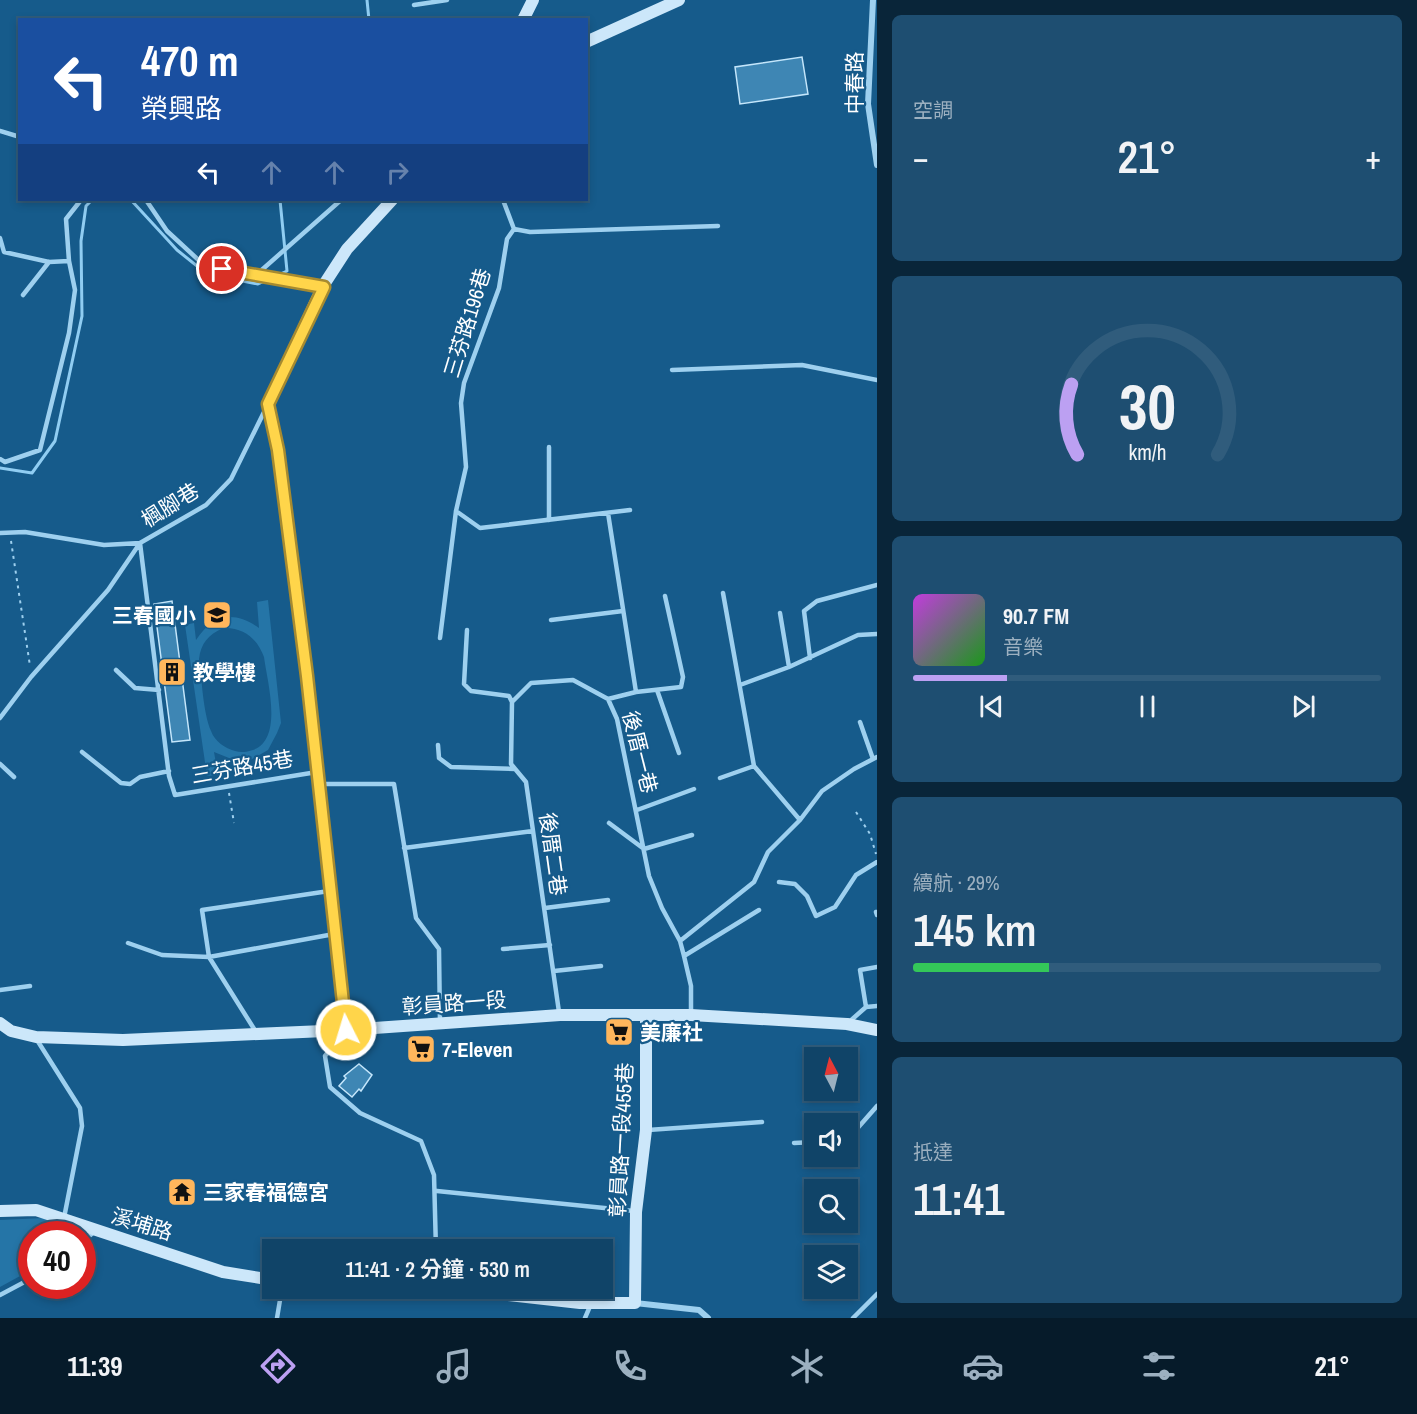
<!DOCTYPE html>
<html lang="zh-TW">
<head>
<meta charset="utf-8">
<style>
	:root { --surface:#104468; --page:#1e4e71; --text:#f1f3f6; --muted:#9cb0c0; --line:#305c7c; --accent:#bca0f2 }
	body { margin:0; font-family:"Archivo Narrow","Noto Sans TC",sans-serif; background:var(--page); color:var(--text); height:100vh; display:flex; flex-direction:column; font-size:22px; white-space:nowrap }
	* { box-sizing:border-box; margin:0 }
	p { font-size:20px; color:var(--muted) }
	.icon { flex:none; width:33px; height:33px; fill:none; stroke:currentColor; stroke-width:2; stroke-linecap:round; stroke-linejoin:round }
	.map { position:relative; flex:1; overflow:hidden }
	.sheet { display:flex; flex-direction:column; gap:15px; padding:15px; background:#092539; width:540px }
	.sheet>* { flex:none }
	.hud { position:absolute; left:18px; top:18px; width:570px; height:183px; border-radius:0px; box-shadow:0 3px 9px #0003,0 0 0 2px var(--line); background:#1a4fa0; color:#fff; overflow:hidden }
	.needle { width:39px; rotate:353deg }
	.controls { position:absolute; left:804px; top:1047px; display:grid; gap:12px }
	.controls a { display:grid; place-items:center; width:54px; height:54px; border-radius:0px; background:var(--surface); box-shadow:0 3px 9px #0003,0 0 0 2px var(--line); font-size:30px }
	.speed { position:absolute; left:18px; top:1221px; display:flex; gap:12px; font-size:30px; font-weight:700; text-align:center }
	.speed>* { display:grid; place-content:center; width:78px; height:78px; border-radius:50%; background:var(--surface); box-shadow:0 3px 9px #0003,0 0 0 2px var(--line); line-height:1 }
	.speed .limit { border:9px solid #d22; background:#fff; color:#111 }
	.pin { position:absolute; display:grid; place-items:center; width:51px; height:51px; color:#fff; margin:-26px; border:3px solid #fff; border-radius:50%; box-shadow:0 2px 6px #0007 }
	.me { position:absolute; width:66px; margin:-33px; rotate:355deg; stroke-linejoin:round; filter:drop-shadow(0 0 4px #0008) }
	.turn { display:flex; align-items:center; gap:21px; height:126px; padding:0 24px; font-size:27px }
	.turn .icon { width:78px; height:78px; stroke-width:2.5 }
	.turn b { display:block; font-size:42px; line-height:51px }
	.lanes { display:flex; align-items:center; height:57px; padding:0 24px; background:#0003; justify-content:center; gap:30px; direction:ltr }
	.lanes .off { opacity:.35 }
	.big { font-size:45px; font-weight:600; line-height:1.1 }
	.sheet .widget { flex:1; display:flex; flex-direction:column; justify-content:center; gap:9px; min-width:0; padding:0 21px; border-radius:9px; background:var(--page) }
	.sheet .dial { align-items:center; gap:0 }
	.dial svg { height:156px; overflow:visible; fill:none; stroke:var(--line); stroke-width:7; stroke-linecap:round; text-anchor:middle }
	.dial text { fill:var(--text); stroke:none }
	.song { display:flex; align-items:center; gap:18px }
	.cover { width:72px; height:72px; border-radius:9px; background:linear-gradient(135deg,hsl(290 70% 55%),hsl(120 70% 35%)) }
	.played { height:6px; border-radius:3px; background:linear-gradient(90deg,var(--accent) 20%,var(--line) 20%) }
	.keys { display:flex; justify-content:space-around; direction:ltr }
	.heat { display:flex; justify-content:space-between; align-items:center; font-size:33px; direction:ltr }
	.charge { height:9px; border-radius:4px; background:linear-gradient(90deg,#34c759 29%,var(--line) 0) }
	.trip { position:absolute; left:262px; top:1239px; width:351px; height:60px; border-radius:0px; background:var(--surface); box-shadow:0 3px 9px #0003,0 0 0 2px var(--line); font-weight:600; line-height:60px; text-align:center }
	.tab-bar { display:flex; height:96px; justify-content:space-around; align-items:center; background:#061b2a; color:var(--muted) }
	.tab-bar .icon { width:42px; height:42px }
	.tab-bar .active { color:var(--accent) }
	.tab-bar b { font-size:27px; color:var(--text) }
	main { display:flex; flex:1; min-height:0 }
	.map>svg:first-child { display:block }
	.green { fill:#2575a7; fill-rule:evenodd }
	.lines { fill:none; stroke-linecap:round; stroke-linejoin:round }
	.stream { stroke:#90cdf2; stroke-width:3 }
	.building { fill:#3e86b4; stroke:#c4e6fb; stroke-width:1.5 }
	.path { stroke:#9ed0ef; stroke-width:2; stroke-dasharray:3 4.5; stroke-linecap:butt }
	.lane { stroke:#9ed0ef; stroke-width:4.5 }
	.street { stroke:#9ed0ef; stroke-width:6 }
	.secondary { stroke:#cce7fa; stroke-width:12 }
	.route-casing { stroke:#a68a30; stroke-width:15 }
	.route { stroke:#ffd54a; stroke-width:10 }
	.labels { text-anchor:middle; dominant-baseline:central; stroke-width:4.5; stroke-linejoin:round; paint-order:stroke }
	.street-label { font-size:21px; fill:#fff; stroke:#165b8b }
	.poi-label { font-size:21px; font-weight:bold; fill:#fff; stroke:#165b8b; text-anchor:start }
</style>
</head>
<body>
<main>
<div class="map">
<svg width="877" height="1318" viewBox="0 0 877 1318">
	<rect width="100%" height="100%" fill="#165b8b"/>
	<!-- green -->
	<path class="green" d="M268,600L281,723L277,733L268,750L247,762H239L214,752L218,775L207,776L185,625L194,623L196,640C213,614 234,610 259,628L257,602ZM223,628C243,627 257,638 264,657C267,681 284,739 253,750C247,752 241,753 235,751C225,748 215,742 211,731C203,713 202,680 199,659C201,643 208,635 223,628Z
		M44,1218L72,1234H32L31,1270L0,1287V1220Z"/>
	<g class="lines">
		<!-- stream -->
		<path class="stream" d="M367,0L369,20
			M131,200L177,250L207,274L258,284L287,271L280,200
			M0,468L32,473L55,441L82,316L81,241L86,206L92,200"/>
	</g>
	<!-- building -->
	<path class="building" d="M802,57L808,94L740,104L735,67Z
		M172,601L190,740L172,742L154,604Z
		M359,1064L372,1075L361,1091L359,1089L352,1097L339,1086L346,1078L344,1076Z"/>
	<g class="lines">
		<!-- path -->
		<path class="path" d="M11,541L30,666
			M229,793L234,823
			M856,812L870,834L876,854"/>
		<!-- lane -->
		<path class="lane" d="M414,5L447,0
			M0,131L20,137
			M146,200L167,231L205,266L321,287
			M514,229L530,232L718,226
			M0,238L4,252L49,262L69,261
			M256,275L341,200
			M23,295L49,262
			M672,370L802,365L877,380
			M549,447V520
			M0,459L5,462L40,450L69,333L75,290L69,261L66,219L81,200
			M456,511L480,528L630,510
			M608,513L636,692L608,699L617,719L649,876L662,908L680,941L684,956L691,986V1015
			M0,533L25,532L104,545L140,543L206,505L231,479L266,408
			M140,543L169,776L175,795L317,772
			M723,593L754,766L800,820
			M780,613L789,667
			M551,620L623,611
			M467,630L464,684L471,691L509,696L512,702L511,764L526,782L559,1012
			M440,638L456,511L466,467L461,403L464,383L499,288L507,239L514,229L503,200
			M810,658L804,611L817,601L877,585
			M116,670L135,688L159,690
			M740,685L789,667L858,635L877,634
			M657,690L679,753
			M636,692L681,687L683,677L665,596
			M512,702L531,683L573,680L608,699
			M0,718L31,677L108,590L140,543
			M860,722L873,759
			M438,745L439,758L451,767L515,769
			M82,752L121,783L130,784L140,777L169,771
			M0,764L14,777
			M720,778L754,766
			M321,784H394L416,918L439,949L440,1023
			M637,810L694,789
			M609,823L644,849L692,835
			M404,848L533,831
			M779,882L795,884L807,896L816,916L835,907L856,875L877,862
			M545,908L608,900
			M876,912L877,915
			M680,941L754,882L768,852L800,820L822,791L854,769L877,757
			M128,943L162,955L209,957L334,934
			M503,949L550,945
			M684,956L759,910
			M554,971L601,966
			M0,990L30,986
			M866,1007L860,970L877,967
			M849,1022L866,1007L877,1006
			M256,1032L209,957L202,910L329,891
			M344,1032L325,1056L330,1087L360,1113L421,1141L434,1175L436,1250
			M37,1040L80,1108L82,1126L64,1218
			M648,1130L762,1122
			M848,1139L877,1106
			M794,1143L814,1142
			M818,1165L830,1156
			M437,1191L634,1211
			M82,1242L94,1232
			M0,1295L32,1278
			M277,1318L282,1288
			M585,1318L591,1304
			M853,1318L877,1294"/>
		<!-- street -->
		<path class="street" d="M873,0L868,104L877,165
			M635,1303L699,1310L708,1318"/>
		<!-- secondary -->
		<path class="secondary" d="M523,20L533,0
			M586,42L679,0
			M0,1023L11,1031L36,1037L123,1040L346,1030L560,1015H691L847,1024L877,1030
			M346,1030L307,676L278,450L268,404L323,286L347,249L392,200
			M0,1211L36,1210L223,1272L273,1280
			M334,1288H387
			M444,1288L580,1303H635L636,1212L646,1130V1015"/>
	</g>
	<g class="lines">
		<!-- route casing -->
		<g class="route-casing">
			<path id="route" d="M222,269L324,287L268,404L278,450L307,676L346,1030"/>
		</g>
		<!-- route -->
		<use href="#route" class="route"/>
	</g>
	<!-- icons -->
	<defs>
		<g id="school-square" transform="scale(1.5)"><rect x="-9" y="-9" width="18" height="18" rx="4" fill="#ffb65c" stroke="#165b8b"/><path d="M0-5L7-2L0 1L-7-2ZM-4 1L0 2.5L4 1V4Q0 6-4 4Z" fill="#111"/></g>
		<g id="building-square" transform="scale(1.5)"><rect x="-9" y="-9" width="18" height="18" rx="4" fill="#ffb65c" stroke="#165b8b"/><path d="M-4-6H4V6H1V3H-1V6H-4ZM-2.5-4.3h1.7v1.8h-1.7ZM.8-4.3h1.7v1.8H.8ZM-2.5-1h1.7V.8h-1.7ZM.8-1h1.7V.8H.8Z" fill="#111"/></g>
		<g id="supermarket-square" transform="scale(1.5)"><rect x="-9" y="-9" width="18" height="18" rx="4" fill="#ffb65c" stroke="#165b8b"/><path d="M-6-5.5h2.5l.6 2H6L4.5 2H-2.5L-4.4-4H-6ZM-1.5 3.2a1.3 1.3 0 1 0 .1 0ZM3 3.2a1.3 1.3 0 1 0 .1 0Z" fill="#111"/></g>
		<g id="temple-square" transform="scale(1.5)"><rect x="-9" y="-9" width="18" height="18" rx="4" fill="#ffb65c" stroke="#165b8b"/><path d="M0-6L5-2H3V0L6.5 2.5H4V6H1.5V3h-3V6H-4V2.5H-6.5L-3 0V-2H-5Z" fill="#111"/></g>
	</defs>
	<g fill-rule="evenodd">
		<use href="#school-square" x="217" y="615"/>
		<use href="#building-square" x="172" y="672"/>
		<use href="#supermarket-square" x="619" y="1032"/>
		<use href="#supermarket-square" x="421" y="1049"/>
		<use href="#temple-square" x="182" y="1192"/>
	</g>
	<g class="labels">
		<!-- street labels -->
		<g class="street-label">
			<text transform="translate(854 83) rotate(-90)">中春路</text>
			<text transform="translate(467 323) rotate(-73)">三芬路196巷</text>
			<text transform="translate(170 505) rotate(-32)">楓腳巷</text>
			<text transform="translate(640 752) rotate(76)">後厝一巷</text>
			<text transform="translate(242 767) rotate(-10)">三芬路45巷</text>
			<text transform="translate(553 854) rotate(82)">後厝二巷</text>
			<text transform="translate(454 1003) rotate(-4)">彰員路一段</text>
			<text transform="translate(621 1140) rotate(-87)">彰員路一段455巷</text>
			<text transform="translate(142 1224) rotate(17)">溪埔路</text>
		</g>
		<!-- poi labels -->
		<g class="poi-label">
			<text x="196" y="615" text-anchor="end">三春國小</text>
			<text x="193" y="672">教學樓</text>
			<text x="640" y="1032">美廉社</text>
			<text x="442" y="1049">7-Eleven</text>
			<text x="203" y="1192">三家春福德宮</text>
		</g>
	</g>
</svg>
<div class="controls">
<a><svg class="needle" viewBox="-14 -14 28 28"><path d="M0-13l5 13h-10z" fill="#e53935"/><path d="M0 13l5-13h-10z" fill="#9cb0c0"/></svg></a>
<a><svg class="icon" aria-label="sound" viewBox="0 0 24 24"><path d="M4 9h4l5-4v14l-5-4H4zM17 9q2 3 0 6"/></svg></a>
<a><svg class="icon" aria-label="search" viewBox="0 0 24 24"><circle cx="10" cy="10" r="6"/><path d="M15 15l6 6"/></svg></a>
<a><svg class="icon" aria-label="layers" viewBox="0 0 24 24"><path d="M12 4l9 5-9 5-9-5zM3 14l9 5 9-5"/></svg></a>
</div>
<div class="speed"><div class="limit">40</div></div>
<div class="pin" style="left:222px;top:269px;background:#d93025"><svg class="icon" aria-label="arrive" viewBox="0 0 24 24"><path d="M6 21V4h12l-3 4 3 4H6"/></svg></div>
<svg class="me" style="left:346px;top:1030px" viewBox="-20 -20 40 40"><circle r="17" fill="#ffd54a" stroke="#fff" stroke-width="3"/><path d="M0-11L8 9 0 5-8 9z" fill="#fff"/></svg>
<div class="trip">11:41 · 2 分鐘 · 530 m</div>
<div class="hud">
<div class="turn"><svg class="icon" aria-label="left" viewBox="0 0 24 24"><path d="M17 20v-9H6M10 6l-5 5 5 5"/></svg><div><b>470 m</b>榮興路</div></div>
<div class="lanes"><svg class="icon" aria-label="left" viewBox="0 0 24 24"><path d="M17 20v-9H6M10 6l-5 5 5 5"/></svg><svg class="icon off" aria-label="ahead" viewBox="0 0 24 24"><path d="M12 20V5M6 11l6-6 6 6"/></svg><svg class="icon off" aria-label="ahead" viewBox="0 0 24 24"><path d="M12 20V5M6 11l6-6 6 6"/></svg><svg class="icon off" aria-label="right" viewBox="0 0 24 24"><path d="M7 20v-9h11M14 6l5 5-5 5"/></svg></div>
</div>
</div>
<section class="sheet">
<div class="widget"><p>空調</p>
<div class="heat"><a>−</a><b class="big">21°</b><a>+</a></div>
</div>
<div class="widget dial"><svg viewBox="0 0 100 80">
<path d="M14 69A42 42 0 1 1 86 69"/>
<path d="M14 69A42 42 0 0 1 11 33" stroke="#bca0f2"/>
<text x="50" y="56" font-size="32" font-weight="700">30</text>
<text x="50" y="72" font-size="11">km/h</text>
</svg></div>
<div class="widget">
<div class="song"><i class="cover"></i><div><b>90.7 FM</b><p>音樂</p></div></div>
<div class="played"></div>
<div class="keys"><svg class="icon" aria-label="previous" viewBox="0 0 24 24"><path d="M18 5L8 12l10 7zM5 5v14"/></svg><svg class="icon" aria-label="pause" viewBox="0 0 24 24"><path d="M8 5v14M16 5v14"/></svg><svg class="icon" aria-label="next" viewBox="0 0 24 24"><path d="M6 5l10 7-10 7zM19 5v14"/></svg></div>
</div>
<div class="widget"><p>續航 · 29%</p><b class="big">145 km</b><div class="charge"></div></div>
<div class="widget"><p>抵達</p><b class="big">11:41</b></div>
</section>
</main>
<nav class="tab-bar">
<b>11:39</b>
<svg class="icon active" aria-label="directions" viewBox="0 0 24 24"><path d="M12 3l9 9-9 9-9-9zM9 14v-3h6M13 9l2 2-2 2"/></svg>
<svg class="icon" aria-label="music" viewBox="0 0 24 24"><path d="M9 18V5l10-2v13"/><circle cx="6" cy="18" r="3"/><circle cx="16" cy="16" r="3"/></svg>
<svg class="icon" aria-label="phone" viewBox="0 0 24 24"><path d="M5 4h4l2 5-3 2q2 4 5 5l2-3 5 2v4C11 20 4 13 5 4z"/></svg>
<svg class="icon" aria-label="climate" viewBox="0 0 24 24"><path d="M12 3v18M4 7l16 10M4 17L20 7"/></svg>
<svg class="icon" aria-label="car" viewBox="0 0 24 24"><path d="M5 17H2v-5l4-1 3-4h7l3 4 3 1v5h-3M9 17h6M6 11h13"/><circle cx="7" cy="17" r="2"/><circle cx="17" cy="17" r="2"/></svg>
<svg class="icon" aria-label="filters" viewBox="0 0 24 24"><path d="M4 7h16M4 17h16"/><circle cx="9" cy="7" r="2"/><circle cx="15" cy="17" r="2"/></svg>
<b>21°</b>
</nav>
</body>
</html>
